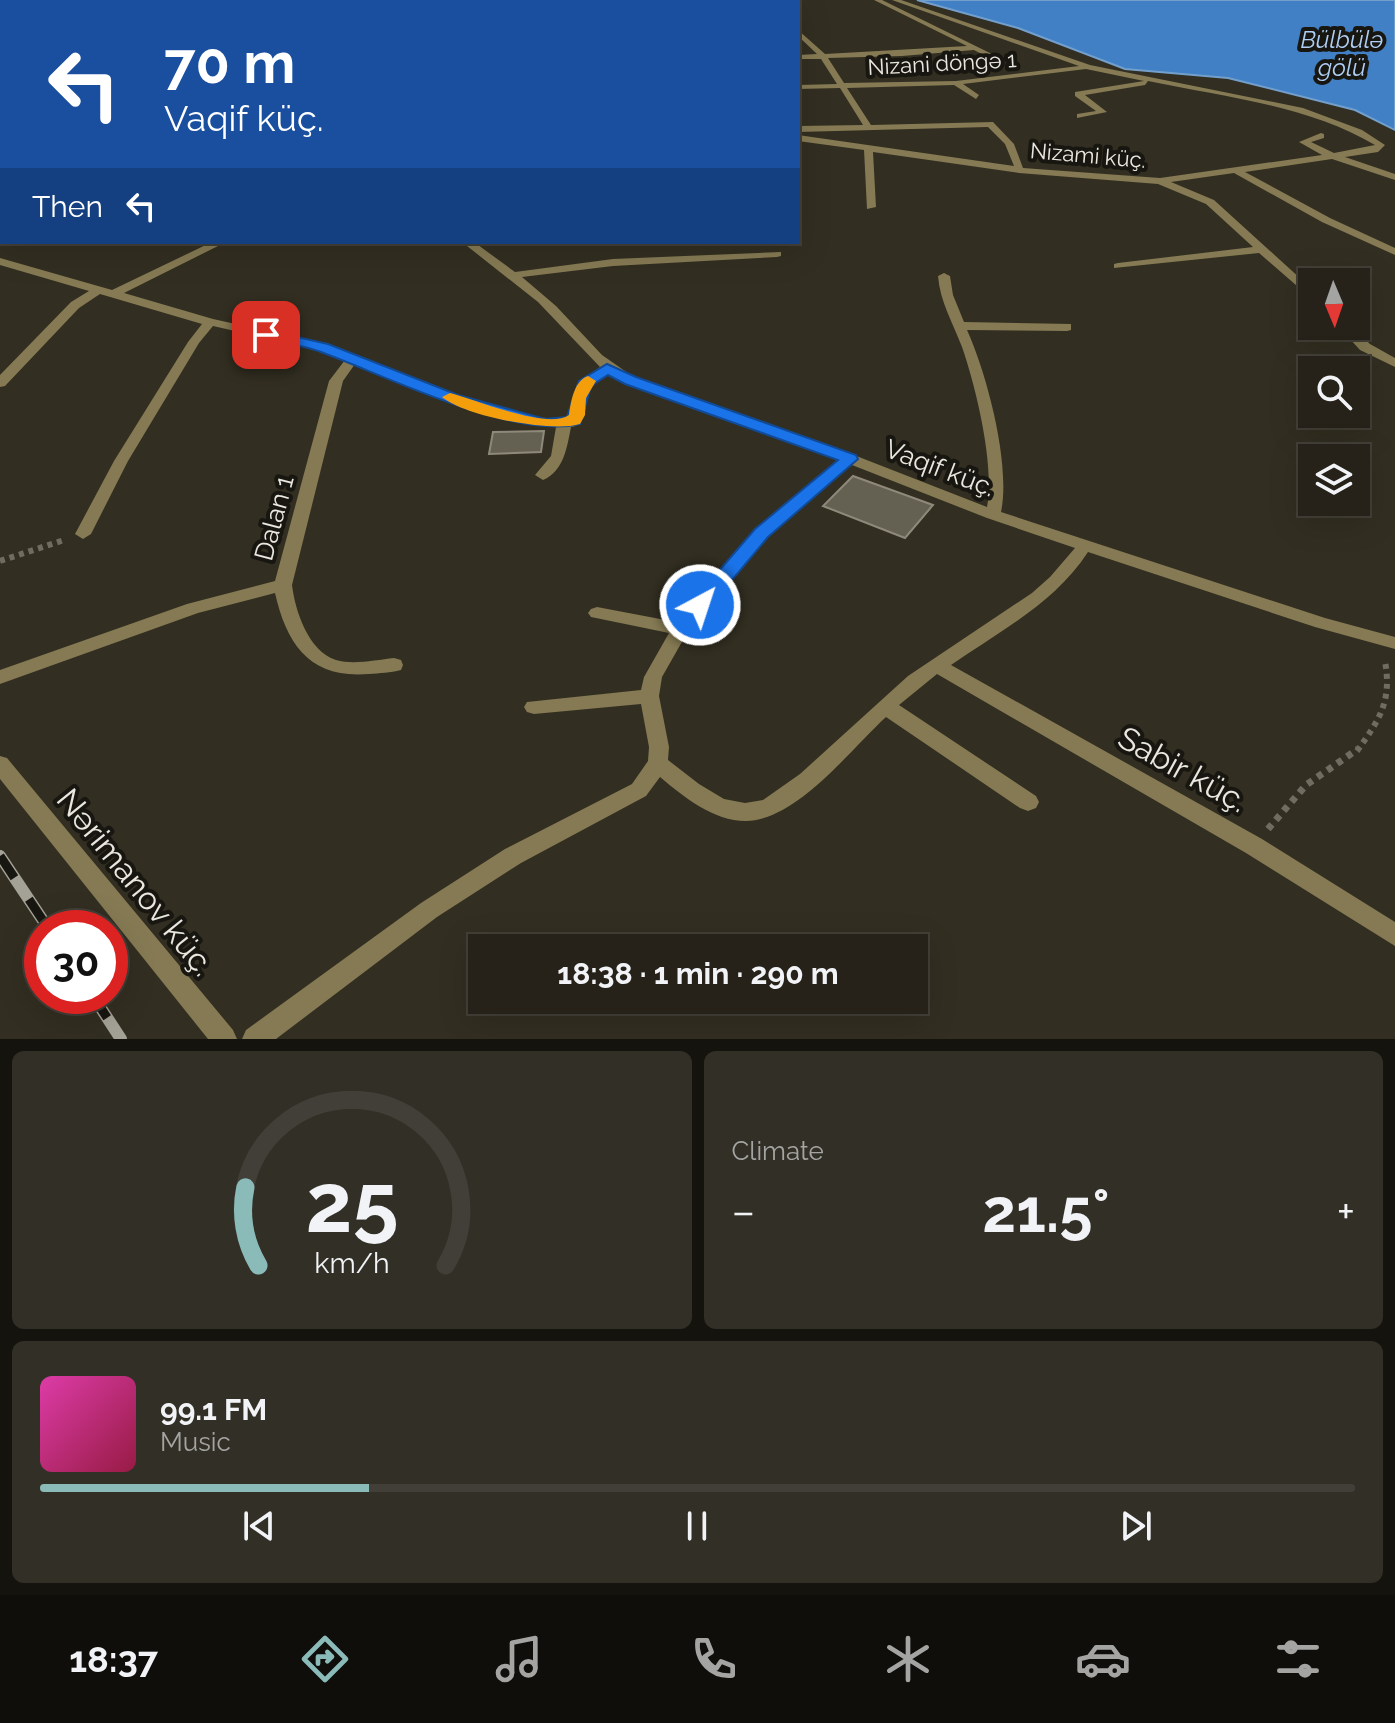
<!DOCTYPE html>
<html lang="en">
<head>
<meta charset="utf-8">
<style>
	:root { --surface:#262219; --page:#322f26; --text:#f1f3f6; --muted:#a4a4a2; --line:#423f38; --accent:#8bbbb9 }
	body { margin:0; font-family:Raleway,sans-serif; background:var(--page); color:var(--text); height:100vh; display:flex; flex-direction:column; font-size:30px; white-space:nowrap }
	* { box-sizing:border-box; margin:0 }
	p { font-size:26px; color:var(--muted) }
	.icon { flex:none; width:44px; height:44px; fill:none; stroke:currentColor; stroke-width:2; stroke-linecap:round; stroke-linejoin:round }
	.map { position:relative; height:1039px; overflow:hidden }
	.sheet { display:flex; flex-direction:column; gap:12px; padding:12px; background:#15130e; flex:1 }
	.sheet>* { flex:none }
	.guide { position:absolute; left:0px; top:0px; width:800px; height:244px; box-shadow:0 8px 32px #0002,0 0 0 2px var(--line); background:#1a4fa0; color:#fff; overflow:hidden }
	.needle { width:52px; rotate:178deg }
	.fabs { position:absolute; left:1298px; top:268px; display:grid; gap:16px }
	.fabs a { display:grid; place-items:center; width:72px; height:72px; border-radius:0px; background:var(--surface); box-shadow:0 8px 32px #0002,0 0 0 2px var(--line); font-size:40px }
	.speed { position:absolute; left:24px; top:910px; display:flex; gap:16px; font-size:40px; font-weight:700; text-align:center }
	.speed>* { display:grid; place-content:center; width:104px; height:104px; border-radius:50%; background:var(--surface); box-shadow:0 8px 32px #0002,0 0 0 2px var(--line); line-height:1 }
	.speed .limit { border:12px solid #d22; background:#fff; color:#111 }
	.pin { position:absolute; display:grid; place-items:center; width:68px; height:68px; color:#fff; margin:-34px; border-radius:16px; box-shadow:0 4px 12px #0006 }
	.me { position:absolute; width:88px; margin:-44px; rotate:40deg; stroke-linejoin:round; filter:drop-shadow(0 0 6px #0008) }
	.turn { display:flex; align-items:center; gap:28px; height:168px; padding:0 32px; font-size:36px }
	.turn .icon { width:104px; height:104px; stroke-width:2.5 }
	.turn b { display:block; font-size:56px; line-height:68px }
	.then { display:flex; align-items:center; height:76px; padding:0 32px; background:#0003; gap:16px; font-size:30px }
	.big { font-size:60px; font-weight:700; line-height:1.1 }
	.sheet .tile { flex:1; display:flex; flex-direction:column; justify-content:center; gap:12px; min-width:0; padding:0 28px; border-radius:12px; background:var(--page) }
	.sheet .dial { align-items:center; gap:0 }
	.dial svg { height:208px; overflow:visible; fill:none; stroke:var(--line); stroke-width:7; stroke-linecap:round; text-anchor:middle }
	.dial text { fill:var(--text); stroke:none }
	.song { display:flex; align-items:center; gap:24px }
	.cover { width:96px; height:96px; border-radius:12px; background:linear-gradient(135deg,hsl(320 70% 55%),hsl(340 70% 35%)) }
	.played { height:8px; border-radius:4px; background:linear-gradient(90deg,var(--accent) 25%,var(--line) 25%) }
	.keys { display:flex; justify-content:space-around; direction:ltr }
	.heat { display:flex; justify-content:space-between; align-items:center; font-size:44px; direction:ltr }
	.sheet .tiles { flex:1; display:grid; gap:12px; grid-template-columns:1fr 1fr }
	.tile:last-child { grid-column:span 2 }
	.trip { position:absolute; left:468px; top:934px; width:460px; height:80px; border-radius:0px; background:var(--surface); box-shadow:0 8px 32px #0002,0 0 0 2px var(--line); font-weight:700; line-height:80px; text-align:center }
	.menu { display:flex; height:128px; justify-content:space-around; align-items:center; background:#0f0e0a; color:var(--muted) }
	.menu .icon { width:56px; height:56px }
	.menu .current { color:var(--accent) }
	.menu b { font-size:36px; color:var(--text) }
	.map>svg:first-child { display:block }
	.water { fill:#4180c5; stroke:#739fcc; stroke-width:2 }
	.building { fill:#656152; stroke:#8e897a; stroke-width:2 }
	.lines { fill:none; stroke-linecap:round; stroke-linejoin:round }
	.path-far1 { stroke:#706c61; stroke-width:6; stroke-dasharray:5 5; stroke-linecap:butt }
	.path { stroke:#706c61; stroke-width:7; stroke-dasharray:6 6; stroke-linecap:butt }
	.minor { fill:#857a53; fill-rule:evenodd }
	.rail-casing { stroke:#a4a196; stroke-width:12 }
	.rail { stroke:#181610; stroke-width:9; stroke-dasharray:26; stroke-linecap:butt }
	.route { fill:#1a73e8; stroke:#114b97; stroke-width:2 }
	.slow { fill:#f59e0b }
	.labels { text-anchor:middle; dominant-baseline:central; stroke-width:8; stroke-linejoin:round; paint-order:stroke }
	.far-street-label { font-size:22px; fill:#e9e7de; stroke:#181610 }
	.far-water-label { font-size:24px; font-style:italic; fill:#afcef4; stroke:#181610 }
	.street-label { font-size:26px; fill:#e9e7de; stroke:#181610 }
	.near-street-label { font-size:32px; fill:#e9e7de; stroke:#181610 }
</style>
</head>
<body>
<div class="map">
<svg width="1395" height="1039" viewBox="0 0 1395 1039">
	<rect width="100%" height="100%" fill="#322e21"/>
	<!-- water -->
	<path class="water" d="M917,0H1395V130L1355,110L1228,78L1125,69L1018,28Z"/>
	<!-- building -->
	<path class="building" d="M544,431L541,452L489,454L493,432Z
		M853,476L933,505L905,538L823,506Z"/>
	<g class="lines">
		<!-- path-far1 -->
		<path class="path-far1" d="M0,561L64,540
			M1357,751C1380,719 1392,701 1385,661"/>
		<!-- path -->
		<path class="path" d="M1268,829L1306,785L1358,749"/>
		<!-- minor -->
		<path class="minor" d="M187,0H194L196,2H189Z
			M376,0H383L385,2H378Z
			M521,0H528L529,2H522Z
			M589,0H602L603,1L584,2Z
			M694,0H701L703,2H696Z
			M745,0H753L755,2H747Z
			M874,0H882L994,55L987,57L974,50L902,56L828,58L844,83L956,81L1079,66L892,0H901L1090,65L1303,108L1362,130L1385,145L1378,152L1345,157L1395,174V180L1332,159L1245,172L1330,218L1395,248V255L1322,222L1234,173L1171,182L1214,200L1312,289V299L1259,253L1114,268V264L1118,263L1253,247L1206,204L1158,184L1019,173L873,152L876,207L867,209L864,150L798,141V135L1014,166L1005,144L988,127L798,132V126L863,125L840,88L798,89V85L837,84L821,59H798V55L817,54L798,36V30L825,54L967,46ZM1086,69L1144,81L1075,92V96L1096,111L1077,114V118L1107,112L1085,95L1145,85L1148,81C1224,97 1307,105 1375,145L1334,153L1311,142L1324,138V134L1321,133L1299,142L1322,155L1160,178L1023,168L1014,144L993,122L871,125L847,88L954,85L976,99L979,95L963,84Z
			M0,35H2V39H0Z
			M0,160H2V166H0Z
			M212,242H226L124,293L213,319L327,344L457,395L528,417L567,419L577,384L600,367L538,302L462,242H474L515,272L613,259L781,252V256L777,257L613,266L522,277L556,306L602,355L635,378L818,441L987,507C995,466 976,387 962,347C953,323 940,302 938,276L944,273L950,276L953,295L964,322L1071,324V330L1067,331L967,330C987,374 1011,465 1001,512L1325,618L1395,637V649L1315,627L1088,552C1055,603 1000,631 951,665L1262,839L1395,922V946L1246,853L937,674L899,705L1036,796L1039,802L1036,808L1028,811L1020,808L886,717C850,750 797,820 746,821C713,821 684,797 660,777L646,796L521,863L437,917L276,1039H242L246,1030L421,903L505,849L632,784L648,761L649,747L641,704L534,714L527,712L524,707L527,702L641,690L644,677L669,633L591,617L588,613L591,609L597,607L676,622L755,529L840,460L625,384L609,374L590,386L584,415L576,426L571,427C567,447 564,471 543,480L535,475L551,456L556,427C487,423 419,390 355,364L343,381L292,585C295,610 308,651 336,660C353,665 376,660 394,658L401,660L403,665L401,670C390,673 380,673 369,674C311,679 287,646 275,593L198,613L0,684V670L187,604L275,581L329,381L345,360L318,350L213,326L199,343L128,461L91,534L83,539L75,534L114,461L188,342L202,324L100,294L79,308L5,386L0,387V375L71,302L89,291L0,265V258L112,290ZM852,465L987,518L1075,548L1050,577L1032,593L908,676L800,774L763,800L745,803L724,799L699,784L668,760L669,747L659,696L662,677L687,633L767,537Z
			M1338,326H1351L1370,344L1395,358V367L1360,350Z
			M0,756L7,758L233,1030L237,1039H208L0,779Z"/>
		<!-- rail casing -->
		<g class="rail-casing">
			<path id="rail" d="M0,856L48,928
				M93,996L121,1039"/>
		</g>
		<!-- rail -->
		<use href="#rail" class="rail"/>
	</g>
	<!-- route -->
	<path class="route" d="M266,330L328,344L458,395L545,419L567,417L579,381L607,364L636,377L856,455L858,459L768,537L707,610H693L690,605L693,601L755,529L838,460L625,384L608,375L591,386L580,424C513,440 387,376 321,352C302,345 281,342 261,338V332Z"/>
	<!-- slow -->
	<path class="slow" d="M588,376L596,381L586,398L585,415L580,424C552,433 464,416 442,397L450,393C477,400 547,430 569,415C571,401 574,381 588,376Z"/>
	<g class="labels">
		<!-- far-street labels -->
		<g class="far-street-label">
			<text transform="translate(942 63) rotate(-3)">Nizani döngə 1</text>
			<text transform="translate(1088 155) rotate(5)">Nizami küç.</text>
		</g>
		<!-- far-water labels -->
		<g class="far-water-label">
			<text x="1342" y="39">Bülbülə<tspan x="1342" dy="28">gölü</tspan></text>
		</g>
		<!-- street labels -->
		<g class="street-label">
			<text transform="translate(940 468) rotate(21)">Vaqif küç.</text>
			<text transform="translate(274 518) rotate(-75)">Dalan 1</text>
		</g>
		<!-- near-street labels -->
		<g class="near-street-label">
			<text transform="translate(1183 769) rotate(29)">Sabir küç.</text>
			<text transform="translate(136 882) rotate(51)">Nərimanov küç.</text>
		</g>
	</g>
</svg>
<div class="fabs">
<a><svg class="needle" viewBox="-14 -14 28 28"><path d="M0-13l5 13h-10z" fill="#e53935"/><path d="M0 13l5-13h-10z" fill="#a4a4a2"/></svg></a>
<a><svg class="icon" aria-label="search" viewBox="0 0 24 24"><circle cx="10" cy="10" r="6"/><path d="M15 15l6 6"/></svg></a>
<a><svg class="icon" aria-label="layers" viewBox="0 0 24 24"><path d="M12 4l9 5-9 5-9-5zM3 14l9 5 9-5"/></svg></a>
</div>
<div class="speed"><div class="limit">30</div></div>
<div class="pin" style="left:266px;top:335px;background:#d93025"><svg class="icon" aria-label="arrive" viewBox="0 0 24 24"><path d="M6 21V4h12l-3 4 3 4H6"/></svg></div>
<svg class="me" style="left:700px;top:605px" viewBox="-20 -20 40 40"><circle r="17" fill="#1a73e8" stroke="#fff" stroke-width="3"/><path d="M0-11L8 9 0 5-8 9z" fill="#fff"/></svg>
<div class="trip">18:38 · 1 min · 290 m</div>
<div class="guide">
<div class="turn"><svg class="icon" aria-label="left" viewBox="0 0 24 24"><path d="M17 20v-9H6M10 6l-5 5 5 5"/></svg><div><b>70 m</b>Vaqif küç.</div></div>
<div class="then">Then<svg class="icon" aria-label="left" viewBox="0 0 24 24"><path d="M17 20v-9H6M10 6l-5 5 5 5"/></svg></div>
</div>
</div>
<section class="sheet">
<div class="tiles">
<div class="tile dial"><svg viewBox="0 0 100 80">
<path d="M14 69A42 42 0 1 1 86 69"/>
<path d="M14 69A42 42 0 0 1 9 39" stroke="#8bbbb9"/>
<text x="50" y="56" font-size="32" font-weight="700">25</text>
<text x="50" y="72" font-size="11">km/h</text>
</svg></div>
<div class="tile"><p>Climate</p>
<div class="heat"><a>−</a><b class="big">21.5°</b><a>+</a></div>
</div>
<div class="tile">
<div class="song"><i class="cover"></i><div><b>99.1 FM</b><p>Music</p></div></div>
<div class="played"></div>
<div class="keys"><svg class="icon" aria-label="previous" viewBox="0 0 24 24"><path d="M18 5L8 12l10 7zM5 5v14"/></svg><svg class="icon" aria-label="pause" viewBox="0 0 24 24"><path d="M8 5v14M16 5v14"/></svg><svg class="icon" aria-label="next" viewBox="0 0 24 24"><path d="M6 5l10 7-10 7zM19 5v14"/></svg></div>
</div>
</div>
</section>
<nav class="menu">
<b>18:37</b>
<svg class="icon current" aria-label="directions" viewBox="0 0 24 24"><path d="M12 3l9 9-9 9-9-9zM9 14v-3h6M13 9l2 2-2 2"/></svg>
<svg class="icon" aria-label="music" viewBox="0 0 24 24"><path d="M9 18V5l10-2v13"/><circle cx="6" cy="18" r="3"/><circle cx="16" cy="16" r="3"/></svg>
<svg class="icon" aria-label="phone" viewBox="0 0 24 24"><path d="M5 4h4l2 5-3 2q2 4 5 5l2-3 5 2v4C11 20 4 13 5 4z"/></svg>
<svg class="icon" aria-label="climate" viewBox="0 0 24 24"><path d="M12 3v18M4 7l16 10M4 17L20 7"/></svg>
<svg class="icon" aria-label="car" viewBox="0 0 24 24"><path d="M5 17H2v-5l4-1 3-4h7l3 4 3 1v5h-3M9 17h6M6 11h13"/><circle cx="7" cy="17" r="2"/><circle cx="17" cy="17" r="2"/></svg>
<svg class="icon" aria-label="filters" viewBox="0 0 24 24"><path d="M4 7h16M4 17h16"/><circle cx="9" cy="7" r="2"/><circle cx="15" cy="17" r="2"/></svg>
</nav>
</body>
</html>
